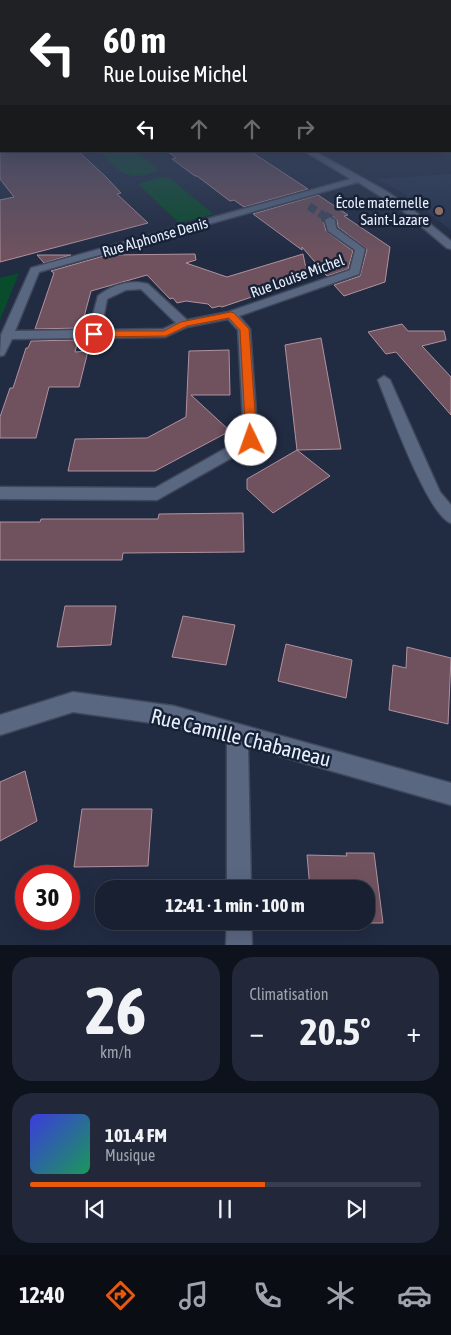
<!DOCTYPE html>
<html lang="fr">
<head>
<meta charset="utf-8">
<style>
	:root { --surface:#192032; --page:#22283a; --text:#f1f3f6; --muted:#9fa3ac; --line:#373e4d; --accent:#ea580c }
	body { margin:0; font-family:"Asap Condensed",sans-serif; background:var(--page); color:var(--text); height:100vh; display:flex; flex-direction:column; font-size:19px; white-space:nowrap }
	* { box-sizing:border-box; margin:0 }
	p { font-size:16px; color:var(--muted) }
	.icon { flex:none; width:28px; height:28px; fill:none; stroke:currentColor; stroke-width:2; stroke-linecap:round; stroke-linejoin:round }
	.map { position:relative; height:945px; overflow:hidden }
	.sheet { display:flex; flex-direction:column; gap:12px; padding:12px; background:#0e121c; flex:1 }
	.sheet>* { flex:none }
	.hud { position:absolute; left:0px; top:0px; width:451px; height:152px; box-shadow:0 5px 20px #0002,0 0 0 1px var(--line); background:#202124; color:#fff; overflow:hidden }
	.speed { position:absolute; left:15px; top:865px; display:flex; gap:10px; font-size:25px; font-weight:700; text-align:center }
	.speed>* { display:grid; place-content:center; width:65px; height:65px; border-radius:50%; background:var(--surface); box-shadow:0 5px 20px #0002,0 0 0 1px var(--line); line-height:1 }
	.speed .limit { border:8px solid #d22; background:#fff; color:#111 }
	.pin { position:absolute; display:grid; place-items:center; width:42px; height:42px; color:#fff; margin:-21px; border:2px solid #fff; border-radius:50%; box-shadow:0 1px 5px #0007 }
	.me { position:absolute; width:55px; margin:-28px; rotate:357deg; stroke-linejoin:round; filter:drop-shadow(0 0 4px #0008) }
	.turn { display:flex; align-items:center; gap:18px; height:105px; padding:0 20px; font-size:22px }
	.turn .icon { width:65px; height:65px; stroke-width:2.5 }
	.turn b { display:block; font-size:35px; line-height:42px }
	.lanes { display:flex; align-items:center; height:48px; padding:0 20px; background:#0003; justify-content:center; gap:25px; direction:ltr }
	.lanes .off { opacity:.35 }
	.big { font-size:38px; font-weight:700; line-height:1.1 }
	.sheet .card { flex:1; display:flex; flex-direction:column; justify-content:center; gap:8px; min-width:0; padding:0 18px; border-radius:20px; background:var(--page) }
	.sheet .dial { align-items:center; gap:0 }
	.dial b { font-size:65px; line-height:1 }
	.song { display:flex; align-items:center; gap:15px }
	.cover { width:60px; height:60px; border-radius:8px; background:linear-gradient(135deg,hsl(240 70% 55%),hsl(150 70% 35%)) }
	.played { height:5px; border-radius:2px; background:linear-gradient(90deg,var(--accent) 60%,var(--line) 60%) }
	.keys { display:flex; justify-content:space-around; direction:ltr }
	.heat { display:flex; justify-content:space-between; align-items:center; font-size:28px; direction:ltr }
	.sheet .tiles { flex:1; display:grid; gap:12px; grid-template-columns:1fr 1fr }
	.card:last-child { grid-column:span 2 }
	.trip { position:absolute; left:95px; top:880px; width:280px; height:50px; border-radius:20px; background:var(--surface); box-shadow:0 5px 20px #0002,0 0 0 1px var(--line); font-weight:700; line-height:50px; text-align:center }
	.dock { display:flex; height:80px; justify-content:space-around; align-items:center; background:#0a0d14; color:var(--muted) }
	.dock .icon { width:35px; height:35px }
	.dock .on { color:var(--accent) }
	.dock b { font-size:22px; color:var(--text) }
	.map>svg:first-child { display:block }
	.built { fill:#273450 }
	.green { fill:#094c2b }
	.building { fill:#6f525e; stroke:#b2919f }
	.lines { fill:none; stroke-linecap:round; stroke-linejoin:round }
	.minor-tunnel-far1 { stroke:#3f485e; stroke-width:8; stroke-dasharray:8 4.5; stroke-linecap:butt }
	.minor-tunnel { stroke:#3f485e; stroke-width:11; stroke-dasharray:11 5.5; stroke-linecap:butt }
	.minor-casing { stroke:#3f485b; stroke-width:3 }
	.minor { fill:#5a6781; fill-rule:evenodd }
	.route { fill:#ea580c; stroke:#983908 }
	.education-dot { fill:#8d6e63; stroke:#172237; stroke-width:2 }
	.labels { text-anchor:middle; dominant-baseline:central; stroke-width:5; stroke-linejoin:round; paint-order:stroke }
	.far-poi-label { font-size:15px; fill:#e8effe; stroke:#172237; text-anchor:end }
	.far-street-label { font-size:15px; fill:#e8effe; stroke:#172237 }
	.near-street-label { font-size:21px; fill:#e8effe; stroke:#172237 }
</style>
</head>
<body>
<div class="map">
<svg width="451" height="945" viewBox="0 0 451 945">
	<rect width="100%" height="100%" fill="#212b42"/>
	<!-- built -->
	<path class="built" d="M451,174V230L401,192L377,179Z"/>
	<!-- green -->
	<path class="green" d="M99,151H137L158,170C153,173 148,174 143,175C123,180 113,164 99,151Z
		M161,177L170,178L213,214L179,223L138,184Z
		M19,273L0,320V278Z"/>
	<!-- building -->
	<path class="building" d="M0,151H78L106,177L121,193L117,194L148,223L0,262V200L14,197L0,179Z
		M167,151H250L308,189L244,207L234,200L230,201L197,176H195L172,159L176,158Z
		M318,195L348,215L344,216L390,247L385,282L344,296L334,285L360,276L367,249L338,227L337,220L331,215L323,219L326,231L353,251L348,269L327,276L302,247V250L253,214Z
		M195,254L196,260L186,263L227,277L303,254L308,278L222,307L220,306L212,308L208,304L186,301L177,303L173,298L170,299L147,275L91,291L81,328L35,329L54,273L51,271L107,255Z
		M37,255H71L44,263Z
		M402,324L408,331H444L446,340L422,346L451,377V415L396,352L386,354L368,332Z
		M321,338L341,449L297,450L285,345Z
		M78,340L75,352L88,351L79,387H49L36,438H0V417L10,388H13L26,348H28L31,341Z
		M229,350L230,395H191L230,431L155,471H68L75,439L147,438L186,417L189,351Z
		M297,450L330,476L273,513L247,489V479Z
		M243,513L244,552L123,553L122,560H0V522H40L41,519H158L159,514Z
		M65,606H116L111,645L57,647Z
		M183,616L235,625L226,665L172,657Z
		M286,644L352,660L346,698L278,681Z
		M407,647L451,658L448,724L389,710L393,665L406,668Z
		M25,771L37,821L0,841V782Z
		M82,809H152L148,866L74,867Z
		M346,853H374L383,923H312V921H366V889H310L307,855L347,856Z"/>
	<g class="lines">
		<!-- minor-tunnel-far1 -->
		<path class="minor-tunnel-far1" d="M309,206L326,217"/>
		<!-- minor-tunnel -->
		<path class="minor-tunnel" d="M324,216L330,220"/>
		<!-- minor casing -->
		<g class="minor-casing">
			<path id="minor" d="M304,151H314L386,191L408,206L451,241V249L447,248L402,210L358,182L39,272L15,331L89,330L98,296C112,285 130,279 148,284L187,320L228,312L350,270L355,250L328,231L325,220L330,217L335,220L336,228L365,249L359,274L239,316L250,329L258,440L256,444L157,500L0,499V487L155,488L244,438L238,330L228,319L187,327L165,337L12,339L4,355L0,356L1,335L31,268L351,179ZM141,289L176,323L163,329L101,330L107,299L126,290Z
				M384,376L390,380L440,492L451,505V523C428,516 389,407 378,380Z
				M73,692L174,706L451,783V805L248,747L251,889H227V741L174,726L73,712L0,735V715Z
				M227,921H251L252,945H226Z"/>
		</g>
		<!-- minor -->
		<use href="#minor" class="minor"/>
	</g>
	<!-- sky -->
	<linearGradient id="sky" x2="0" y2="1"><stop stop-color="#121824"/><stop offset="0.48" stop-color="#3d4a65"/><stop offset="1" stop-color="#3d4a65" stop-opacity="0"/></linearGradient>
	<rect width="451" height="254" fill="url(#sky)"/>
	<!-- route -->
	<path class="route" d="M231,312L234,313L249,329L257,440L251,444L246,440L240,330L229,318L187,326L166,336L94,337L89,334L94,331H164L181,322Z"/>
	<!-- markers -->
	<circle class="education-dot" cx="439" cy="211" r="5"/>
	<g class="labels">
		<!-- far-poi labels -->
		<g class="far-poi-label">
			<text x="429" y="202">École maternelle<tspan x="429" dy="17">Saint-Lazare</tspan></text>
		</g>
		<!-- far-street labels -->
		<g class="far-street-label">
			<text transform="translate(155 237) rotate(-16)">Rue Alphonse Denis</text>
			<text transform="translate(297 276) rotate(-20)">Rue Louise Michel</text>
		</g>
		<!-- near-street labels -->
		<g class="near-street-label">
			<text transform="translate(241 737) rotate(14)">Rue Camille Chabaneau</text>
		</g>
	</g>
</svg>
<div class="speed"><div class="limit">30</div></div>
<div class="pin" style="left:94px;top:334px;background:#d93025"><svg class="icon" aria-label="arrive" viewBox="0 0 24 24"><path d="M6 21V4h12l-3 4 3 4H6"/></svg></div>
<svg class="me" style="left:251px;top:440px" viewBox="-20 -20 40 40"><circle r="19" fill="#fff"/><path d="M0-13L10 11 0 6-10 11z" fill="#ea580c"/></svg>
<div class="trip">12:41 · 1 min · 100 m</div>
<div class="hud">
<div class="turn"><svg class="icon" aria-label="left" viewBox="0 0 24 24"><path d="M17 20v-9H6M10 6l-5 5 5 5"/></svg><div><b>60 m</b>Rue Louise Michel</div></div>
<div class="lanes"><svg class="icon" aria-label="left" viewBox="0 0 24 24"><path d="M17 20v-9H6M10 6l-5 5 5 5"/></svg><svg class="icon off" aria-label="ahead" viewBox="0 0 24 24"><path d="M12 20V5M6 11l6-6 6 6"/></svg><svg class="icon off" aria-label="ahead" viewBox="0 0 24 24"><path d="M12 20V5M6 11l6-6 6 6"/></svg><svg class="icon off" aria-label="right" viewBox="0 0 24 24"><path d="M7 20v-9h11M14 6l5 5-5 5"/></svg></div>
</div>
</div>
<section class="sheet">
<div class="tiles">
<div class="card dial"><b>26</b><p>km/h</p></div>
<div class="card"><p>Climatisation</p>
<div class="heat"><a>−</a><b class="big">20.5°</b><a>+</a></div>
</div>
<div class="card">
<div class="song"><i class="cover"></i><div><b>101.4 FM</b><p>Musique</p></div></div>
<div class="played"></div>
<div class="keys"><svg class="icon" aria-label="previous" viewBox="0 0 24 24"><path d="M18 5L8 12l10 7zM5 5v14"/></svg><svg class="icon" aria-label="pause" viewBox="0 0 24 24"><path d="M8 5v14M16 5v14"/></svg><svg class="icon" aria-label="next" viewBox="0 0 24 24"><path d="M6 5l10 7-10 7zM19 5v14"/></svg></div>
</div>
</div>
</section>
<nav class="dock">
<b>12:40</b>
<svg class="icon on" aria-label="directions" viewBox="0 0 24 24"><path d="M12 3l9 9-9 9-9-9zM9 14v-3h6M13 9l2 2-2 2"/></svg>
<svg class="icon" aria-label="music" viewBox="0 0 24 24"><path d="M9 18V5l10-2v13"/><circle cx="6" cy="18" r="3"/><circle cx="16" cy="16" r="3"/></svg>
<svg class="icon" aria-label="phone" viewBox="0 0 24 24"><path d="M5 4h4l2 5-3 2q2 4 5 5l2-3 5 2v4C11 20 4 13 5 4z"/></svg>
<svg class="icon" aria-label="climate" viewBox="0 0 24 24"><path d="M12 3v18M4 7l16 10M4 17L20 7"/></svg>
<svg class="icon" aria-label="car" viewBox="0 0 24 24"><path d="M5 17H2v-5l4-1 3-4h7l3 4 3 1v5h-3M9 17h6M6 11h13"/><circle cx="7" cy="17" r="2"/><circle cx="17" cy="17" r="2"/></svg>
</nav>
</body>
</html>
